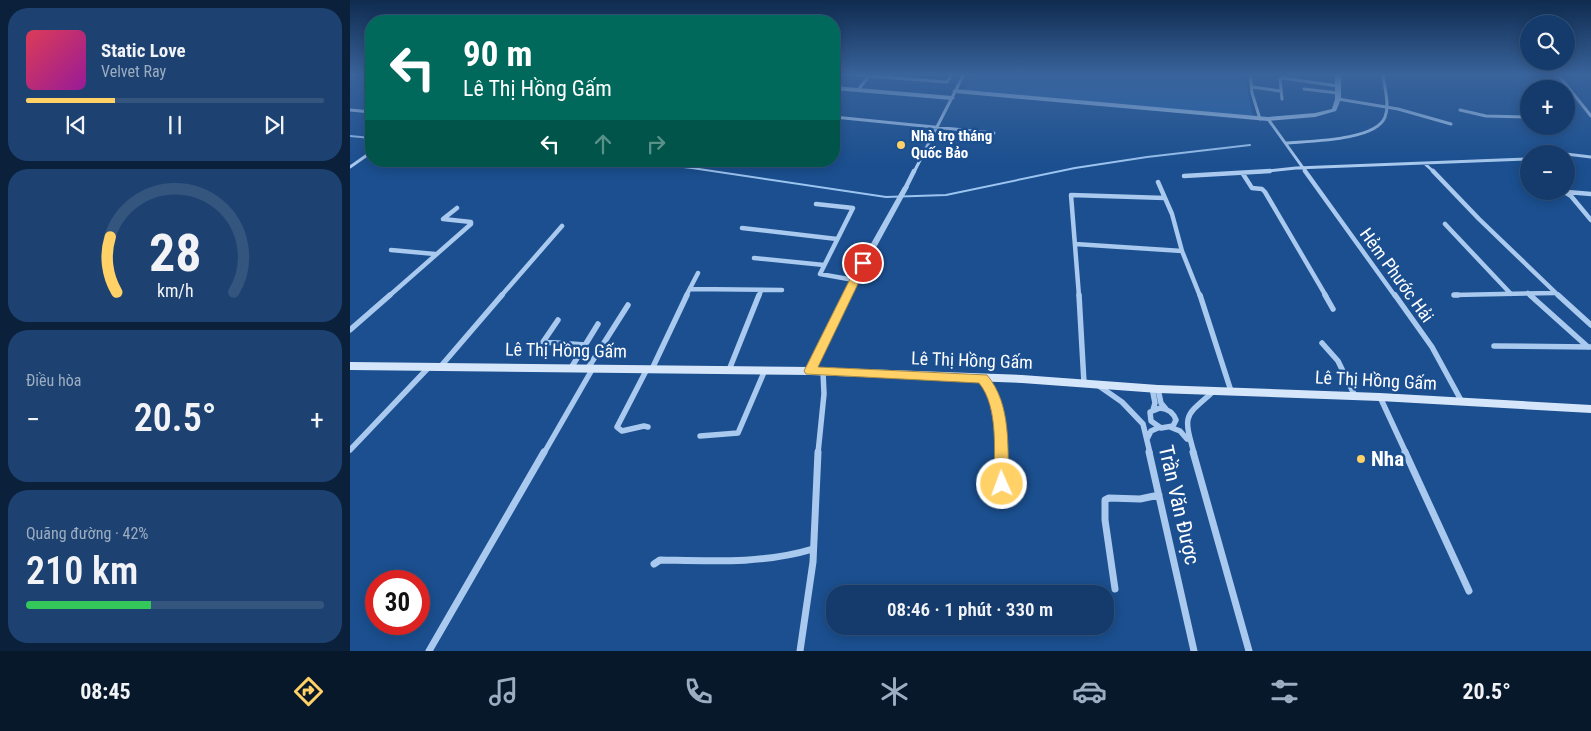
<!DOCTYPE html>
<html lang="vi">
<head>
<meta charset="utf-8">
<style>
	:root { --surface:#143b6b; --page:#1d4271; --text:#f1f3f6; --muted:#9dadc1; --line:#33557e; --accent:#ffd166 }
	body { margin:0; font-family:"Roboto Condensed",sans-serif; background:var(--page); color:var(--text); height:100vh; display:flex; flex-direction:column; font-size:19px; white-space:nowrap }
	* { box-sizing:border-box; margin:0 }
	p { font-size:16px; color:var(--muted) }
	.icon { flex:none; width:28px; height:28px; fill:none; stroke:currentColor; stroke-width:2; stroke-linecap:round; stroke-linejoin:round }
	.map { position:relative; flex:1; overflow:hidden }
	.side { display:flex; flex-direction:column; gap:8px; padding:8px; background:#0b203b; width:350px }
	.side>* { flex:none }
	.top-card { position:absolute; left:15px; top:15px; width:475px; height:152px; border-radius:20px; box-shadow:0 2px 12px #0003,0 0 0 1px var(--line); background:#00695c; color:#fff; overflow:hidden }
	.buttons { position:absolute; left:1170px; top:15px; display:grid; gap:10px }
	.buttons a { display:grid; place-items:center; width:55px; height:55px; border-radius:50%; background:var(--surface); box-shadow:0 2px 12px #0003,0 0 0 1px var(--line); font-size:25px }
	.speed { position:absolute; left:15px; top:570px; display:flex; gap:10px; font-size:25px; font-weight:700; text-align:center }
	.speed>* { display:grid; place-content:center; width:65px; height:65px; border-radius:50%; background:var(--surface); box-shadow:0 2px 12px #0003,0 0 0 1px var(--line); line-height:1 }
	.speed .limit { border:8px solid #d22; background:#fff; color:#111 }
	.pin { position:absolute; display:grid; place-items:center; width:42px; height:42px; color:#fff; margin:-21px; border:2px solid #fff; border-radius:50%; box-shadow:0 1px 5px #0007 }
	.me { position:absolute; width:55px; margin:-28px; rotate:358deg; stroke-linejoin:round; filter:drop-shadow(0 0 4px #0008) }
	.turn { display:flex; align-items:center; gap:18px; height:105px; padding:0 15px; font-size:22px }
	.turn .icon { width:65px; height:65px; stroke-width:2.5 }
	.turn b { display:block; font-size:35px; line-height:42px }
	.lanes { display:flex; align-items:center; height:48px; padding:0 15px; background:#0003; justify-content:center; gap:25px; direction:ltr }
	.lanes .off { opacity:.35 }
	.big { font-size:38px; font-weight:600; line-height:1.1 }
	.side .widget { flex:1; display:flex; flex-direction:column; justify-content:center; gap:8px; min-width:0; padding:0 18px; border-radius:20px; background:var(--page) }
	.side .dial { align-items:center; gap:0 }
	.dial svg { height:130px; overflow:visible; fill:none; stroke:var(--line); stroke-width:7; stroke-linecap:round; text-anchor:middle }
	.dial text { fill:var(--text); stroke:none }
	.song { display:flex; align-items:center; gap:15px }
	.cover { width:60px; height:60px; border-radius:8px; background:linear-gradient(135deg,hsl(350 70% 55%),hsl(300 70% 35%)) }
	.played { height:5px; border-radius:2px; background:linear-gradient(90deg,var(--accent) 30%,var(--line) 30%) }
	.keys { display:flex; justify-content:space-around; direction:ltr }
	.heat { display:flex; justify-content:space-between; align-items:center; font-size:28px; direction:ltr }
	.charge { height:8px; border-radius:4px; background:linear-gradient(90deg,#34c759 42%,var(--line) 0) }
	.trip { position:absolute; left:476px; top:585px; width:288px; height:50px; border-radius:20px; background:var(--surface); box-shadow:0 2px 12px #0003,0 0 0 1px var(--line); font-weight:600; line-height:50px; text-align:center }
	.tabs { display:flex; height:80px; justify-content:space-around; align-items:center; background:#08182b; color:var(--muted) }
	.tabs .icon { width:35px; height:35px }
	.tabs .on { color:var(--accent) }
	.tabs b { font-size:22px; color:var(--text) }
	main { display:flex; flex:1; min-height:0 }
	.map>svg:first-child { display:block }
	.green { fill:#2461a8 }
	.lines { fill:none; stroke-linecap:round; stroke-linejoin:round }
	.stream { stroke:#9cc4f0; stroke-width:2 }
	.minor-far3 { stroke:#a9c9ee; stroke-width:3 }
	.minor-far2 { stroke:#a9c9ee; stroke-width:4.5 }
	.minor-far1 { stroke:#a9c9ee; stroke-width:5.5 }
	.minor { stroke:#a9c9ee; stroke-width:7 }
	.tertiary { fill:#a9c9ee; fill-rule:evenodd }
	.secondary { fill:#d6e6fa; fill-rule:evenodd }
	.route { fill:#ffd166; stroke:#a68842 }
	.poi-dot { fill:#ffd166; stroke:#1b4f8f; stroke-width:2 }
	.labels { text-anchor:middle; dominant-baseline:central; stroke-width:5; stroke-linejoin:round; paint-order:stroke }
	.far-poi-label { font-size:15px; font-weight:bold; fill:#fff; stroke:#1b4f8f; text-anchor:start }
	.street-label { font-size:18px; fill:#fff; stroke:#1b4f8f }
	.near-poi-label { font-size:21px; font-weight:bold; fill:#fff; stroke:#1b4f8f; text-anchor:start }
	.near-street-label { font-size:21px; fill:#fff; stroke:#1b4f8f }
</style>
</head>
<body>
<main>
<section class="side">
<div class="widget">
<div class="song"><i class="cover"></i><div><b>Static Love</b><p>Velvet Ray</p></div></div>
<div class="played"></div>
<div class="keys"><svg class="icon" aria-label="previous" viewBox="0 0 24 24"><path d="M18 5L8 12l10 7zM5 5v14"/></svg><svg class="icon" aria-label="pause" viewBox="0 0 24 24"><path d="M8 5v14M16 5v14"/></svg><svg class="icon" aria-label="next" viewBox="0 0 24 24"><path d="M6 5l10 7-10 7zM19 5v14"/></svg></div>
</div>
<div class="widget dial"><svg viewBox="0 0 100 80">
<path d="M14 69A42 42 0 1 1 86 69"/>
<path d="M14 69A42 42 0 0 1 10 35" stroke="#ffd166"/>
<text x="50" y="56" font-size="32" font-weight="700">28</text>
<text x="50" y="72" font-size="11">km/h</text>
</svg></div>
<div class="widget"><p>Điều hòa</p>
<div class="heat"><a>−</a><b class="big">20.5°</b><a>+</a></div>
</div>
<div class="widget"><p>Quãng đường · 42%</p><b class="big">210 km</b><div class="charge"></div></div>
</section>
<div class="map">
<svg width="1241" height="651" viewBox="0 0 1241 651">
	<rect width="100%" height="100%" fill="#1b4f8f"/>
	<!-- green -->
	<path class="green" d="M622,74H894L903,116L614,90Z"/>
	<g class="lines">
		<!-- stream -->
		<path class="stream" d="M0,136L21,138
			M281,161L342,168L536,197L596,195L725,168L797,157L900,145"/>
		<!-- minor-far3 -->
		<path class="minor-far3" d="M14,74H21
			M493,74L597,82L602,74L613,75
			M900,74L902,93L910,119
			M1210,77L1241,116
			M933,78L988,86
			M902,87L930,91
			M954,89L988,93
			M508,90L519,76
			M932,99L930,79L934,78V74
			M988,99L1048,109L1101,124
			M0,110L21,112
			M1110,110L1136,116L1179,117
			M484,117L644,133
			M918,119L956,172
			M936,143C958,141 1026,141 1035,117C1040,104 1034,87 1033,74
			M1202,152L1215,154
			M1216,154L1241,157
			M1074,163L1084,172
			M450,164L453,161
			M0,167L20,153
			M564,172L614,74
			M909,172L946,168L1179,159"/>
		<!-- minor-far2 -->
		<path class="minor-far2" d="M955,171L1045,296
			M1083,171L1129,219L1209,296
			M893,174L902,188L912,189L915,192L976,296
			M834,176L920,171
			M808,182L822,214L832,251L850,296
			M556,187L564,171
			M1213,191L1221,196L1241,220
			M1217,192L1241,194
			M466,204L503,208L470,274L504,280
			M1095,224L1161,294
			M392,228L487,239
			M725,244L832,251
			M41,250L85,254
			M404,258L474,265
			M340,289L432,290
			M1178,293L1182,296
			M1104,295L1205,293
			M39,296L121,224V222L93,219L107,208
			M151,296L212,226
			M336,296L348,273
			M409,296L411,291
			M729,296L721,195L815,198"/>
		<!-- minor-far1 -->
		<path class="minor-far1" d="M729,295L734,383
			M850,295L881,391
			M975,295L983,309
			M1045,295L1082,347L1112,402
			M1104,295H1108
			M1180,295L1238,347
			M1208,295L1241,325
			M208,320L193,342L235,345
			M0,330L40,295
			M972,343L988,361L1005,396
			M1144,346L1241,347
			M91,366L152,295
			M221,368L248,324
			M238,368L278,305
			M297,369L267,427L272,431L294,426L298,427
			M302,369L337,295
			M379,370L409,295
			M633,379C648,402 651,426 652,453
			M749,386L772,402L793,424L800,453
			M802,388L805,403L803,410
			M808,389L811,403L816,409
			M1030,397L1056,453
			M810,408C818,409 823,412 826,420L823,426L811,428L801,421L800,412Z
			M820,427L830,431L837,439
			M350,436L388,433L415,370
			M797,439L801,431L810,427
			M0,450L80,366
			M194,453L243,368
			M468,453L474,394L473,372
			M844,453C833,414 834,417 864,391"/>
		<!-- minor -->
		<path class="minor" d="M652,452V484
			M799,452L844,651
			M843,452L899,651
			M1055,452L1119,591
			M304,564L310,560C362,561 413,564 463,549
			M765,589L755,520V500L759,498L790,499L809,495
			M79,651L194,452
			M450,651L463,562L468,452"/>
		<!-- tertiary -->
		<path class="tertiary" d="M985,74H991V99L986,111L965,117L918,121L605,93L602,91L605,89L918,117L965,113L982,109L985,99Z
			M484,86L602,96L605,98L602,100L484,90Z
			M556,185L559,187L504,288L465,371L463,373H457L455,371L496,288L553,187Z"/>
		<!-- secondary -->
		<path class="secondary" d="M0,362L460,367L672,375L808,385L1030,393L1241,405V413L1030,401L808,393L672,383L460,375L0,370Z"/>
	</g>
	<!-- sky -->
	<linearGradient id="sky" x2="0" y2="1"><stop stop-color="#0f2b4f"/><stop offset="0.45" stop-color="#39639b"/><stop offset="1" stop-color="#39639b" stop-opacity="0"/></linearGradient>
	<rect width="1241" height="165" fill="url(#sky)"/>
	<!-- route -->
	<path class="route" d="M513,260L518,263L468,367L637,375C662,405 657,447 659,484L657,488L652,489L647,488L644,484C644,454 649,407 629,383L456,374L454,371L508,263Z"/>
	<!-- markers -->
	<g class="poi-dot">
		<circle cx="551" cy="145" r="5"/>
		<circle cx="1011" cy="459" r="5"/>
	</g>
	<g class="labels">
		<!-- far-poi labels -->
		<g class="far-poi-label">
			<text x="561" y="136">Nhà trọ tháng<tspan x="561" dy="17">Quốc Bảo</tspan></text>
		</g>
		<!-- street labels -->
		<g class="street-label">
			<text transform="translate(1047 275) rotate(54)">Hẻm Phước Hải</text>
			<text transform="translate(216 350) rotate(1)">Lê Thị Hồng Gấm</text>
			<text transform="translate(622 360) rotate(2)">Lê Thị Hồng Gấm</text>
			<text transform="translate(1026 380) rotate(3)">Lê Thị Hồng Gấm</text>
		</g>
		<!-- near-poi labels -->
		<g class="near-poi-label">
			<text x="1021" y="459">Nha</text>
		</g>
		<!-- near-street labels -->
		<g class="near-street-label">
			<text transform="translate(829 505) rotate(77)">Trần Văn Được</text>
		</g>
	</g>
</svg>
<div class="buttons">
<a><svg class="icon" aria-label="search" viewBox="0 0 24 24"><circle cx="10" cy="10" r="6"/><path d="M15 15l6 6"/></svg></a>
<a>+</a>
<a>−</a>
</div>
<div class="speed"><div class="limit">30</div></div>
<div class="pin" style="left:513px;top:263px;background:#d93025"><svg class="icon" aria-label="arrive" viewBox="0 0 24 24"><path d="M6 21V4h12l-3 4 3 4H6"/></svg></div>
<svg class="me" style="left:652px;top:484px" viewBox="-20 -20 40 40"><circle r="17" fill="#ffd166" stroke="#fff" stroke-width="3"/><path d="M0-11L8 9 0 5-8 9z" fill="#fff"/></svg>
<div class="trip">08:46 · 1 phút · 330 m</div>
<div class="top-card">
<div class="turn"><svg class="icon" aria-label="left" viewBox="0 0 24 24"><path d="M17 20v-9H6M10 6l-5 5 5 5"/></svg><div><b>90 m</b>Lê Thị Hồng Gấm</div></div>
<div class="lanes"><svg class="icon" aria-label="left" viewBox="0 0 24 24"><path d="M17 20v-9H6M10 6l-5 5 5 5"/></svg><svg class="icon off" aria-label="ahead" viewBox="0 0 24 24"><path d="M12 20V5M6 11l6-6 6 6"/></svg><svg class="icon off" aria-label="right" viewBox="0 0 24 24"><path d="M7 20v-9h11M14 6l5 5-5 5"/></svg></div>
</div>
</div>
</main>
<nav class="tabs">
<b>08:45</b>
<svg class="icon on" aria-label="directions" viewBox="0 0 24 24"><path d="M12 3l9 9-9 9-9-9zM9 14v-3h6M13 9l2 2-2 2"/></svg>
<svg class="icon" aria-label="music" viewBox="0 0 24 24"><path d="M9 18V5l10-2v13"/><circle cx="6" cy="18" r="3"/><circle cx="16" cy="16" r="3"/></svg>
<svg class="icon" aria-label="phone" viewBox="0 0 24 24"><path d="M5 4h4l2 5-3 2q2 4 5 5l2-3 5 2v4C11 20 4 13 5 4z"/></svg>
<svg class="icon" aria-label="climate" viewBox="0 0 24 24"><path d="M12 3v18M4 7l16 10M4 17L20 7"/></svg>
<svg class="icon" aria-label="car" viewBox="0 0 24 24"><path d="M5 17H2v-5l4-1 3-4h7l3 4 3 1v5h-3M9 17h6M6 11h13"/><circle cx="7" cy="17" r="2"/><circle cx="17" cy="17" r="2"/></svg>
<svg class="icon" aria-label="filters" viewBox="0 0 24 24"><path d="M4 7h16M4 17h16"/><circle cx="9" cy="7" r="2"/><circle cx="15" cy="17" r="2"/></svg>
<b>20.5°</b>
</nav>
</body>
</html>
